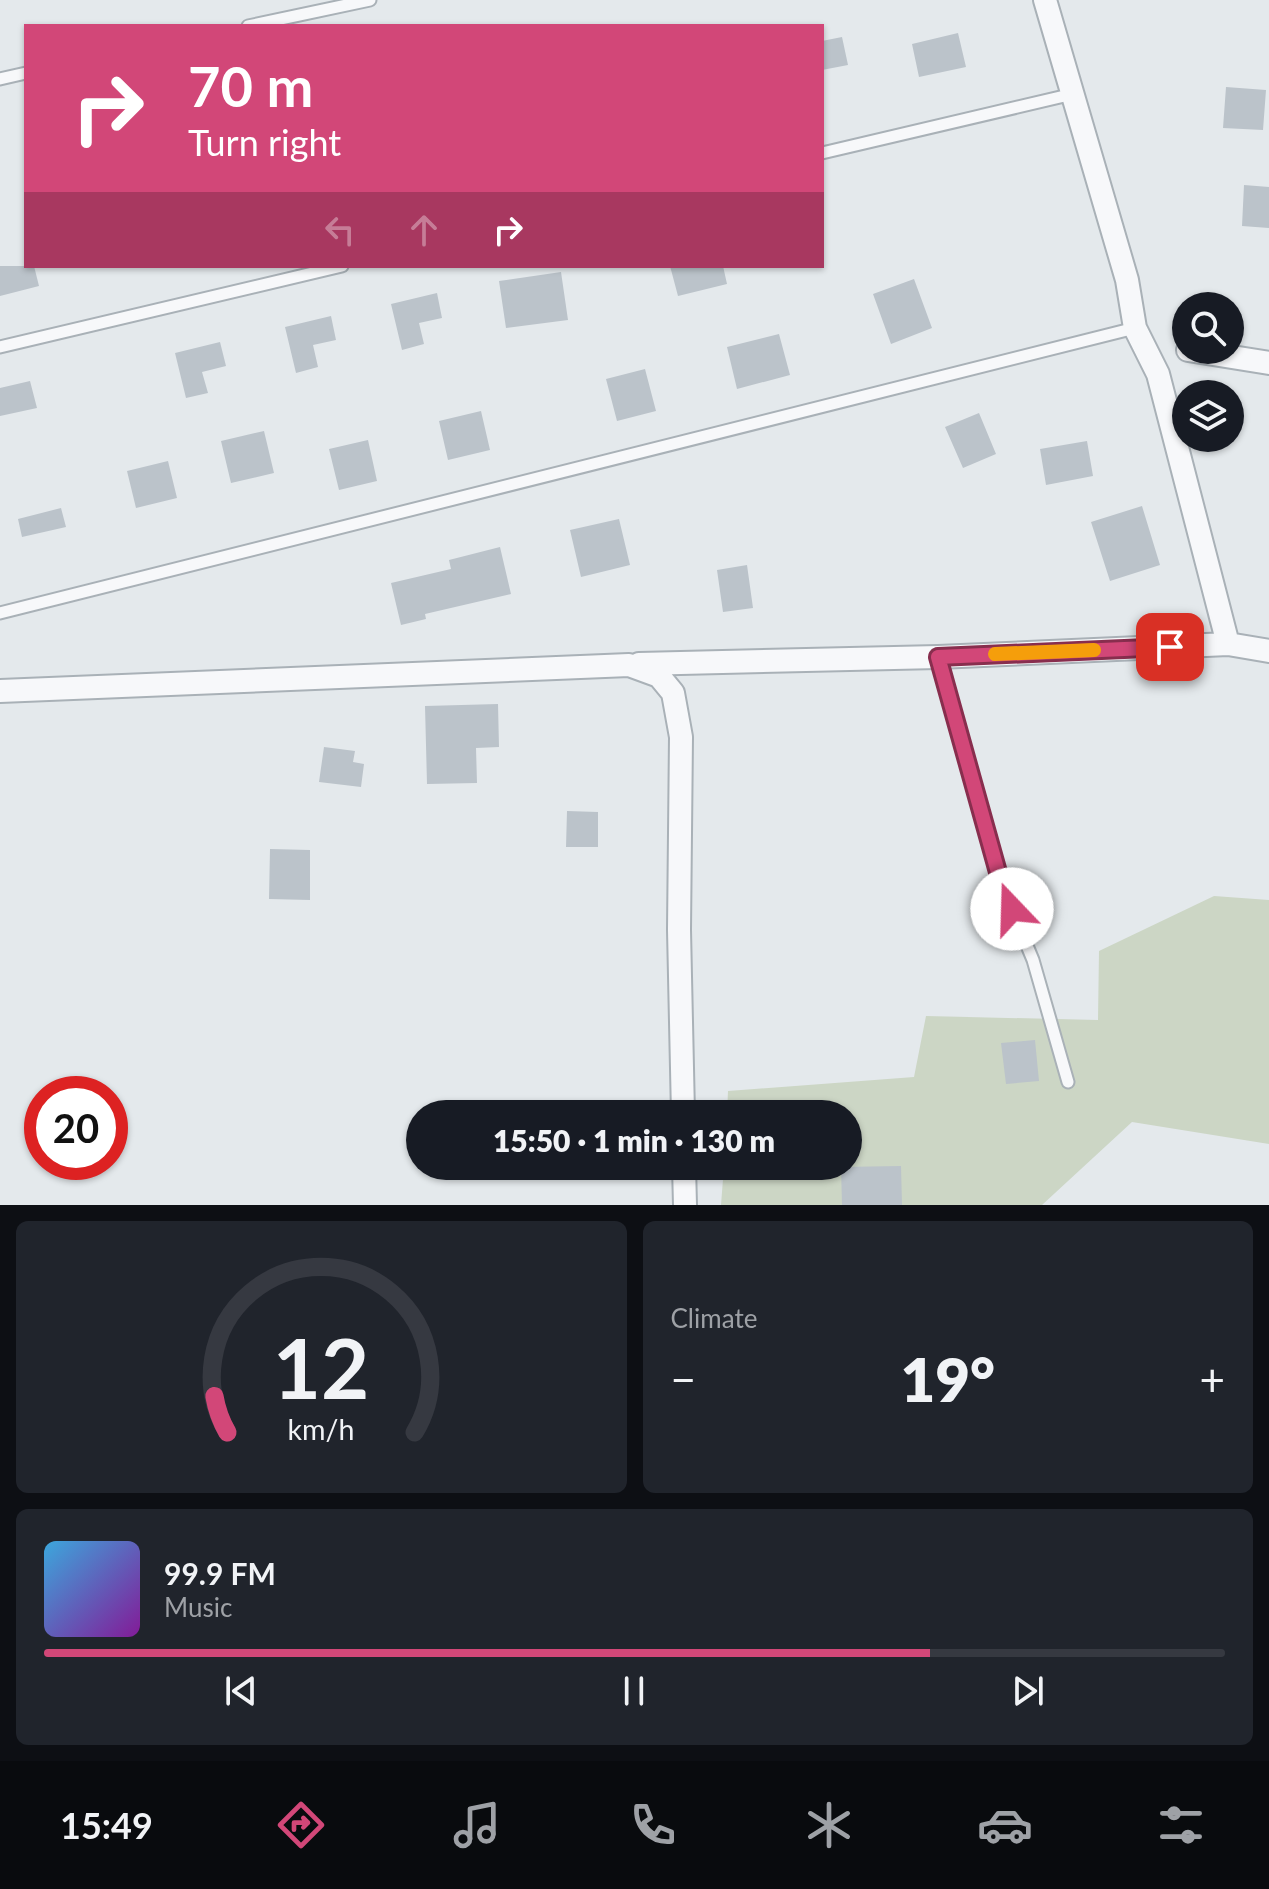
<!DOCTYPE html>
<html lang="en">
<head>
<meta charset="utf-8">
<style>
	:root { --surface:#171b24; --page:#20242c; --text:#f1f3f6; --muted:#9ea1a6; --line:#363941; --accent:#d24778 }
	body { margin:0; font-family:Lato,sans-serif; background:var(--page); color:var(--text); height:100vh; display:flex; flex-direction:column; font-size:30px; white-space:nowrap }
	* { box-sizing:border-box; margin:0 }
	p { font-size:26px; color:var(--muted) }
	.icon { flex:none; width:44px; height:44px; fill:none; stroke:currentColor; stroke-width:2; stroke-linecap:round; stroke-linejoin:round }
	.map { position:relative; height:1205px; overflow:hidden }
	.sheet { display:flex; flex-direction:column; gap:16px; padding:16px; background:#0d0f14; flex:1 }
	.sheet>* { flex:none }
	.guide { position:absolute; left:24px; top:24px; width:800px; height:244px; border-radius:0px; box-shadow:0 2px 6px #0004; background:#d24778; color:#fff; overflow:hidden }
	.controls { position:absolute; left:1172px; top:292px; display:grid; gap:16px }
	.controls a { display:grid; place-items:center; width:72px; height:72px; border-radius:50%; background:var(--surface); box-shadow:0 2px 6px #0004; font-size:40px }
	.speed { position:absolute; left:24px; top:1076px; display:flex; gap:16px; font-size:40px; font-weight:700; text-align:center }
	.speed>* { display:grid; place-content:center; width:104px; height:104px; border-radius:50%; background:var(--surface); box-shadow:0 2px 6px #0004; line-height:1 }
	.speed .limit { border:12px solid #d22; background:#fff; color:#111 }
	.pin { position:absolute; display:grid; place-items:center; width:68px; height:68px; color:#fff; margin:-34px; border-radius:16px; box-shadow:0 4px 12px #0006 }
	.me { position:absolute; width:88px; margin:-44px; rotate:339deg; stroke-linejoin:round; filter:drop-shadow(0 0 6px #0008) }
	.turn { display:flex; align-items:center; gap:28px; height:168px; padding:0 32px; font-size:36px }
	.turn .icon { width:104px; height:104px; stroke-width:2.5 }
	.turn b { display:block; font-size:56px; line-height:68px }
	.lanes { display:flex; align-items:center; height:76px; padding:0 32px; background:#0003; justify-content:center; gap:40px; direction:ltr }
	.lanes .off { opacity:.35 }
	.big { font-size:60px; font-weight:800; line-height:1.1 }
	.sheet .tile { flex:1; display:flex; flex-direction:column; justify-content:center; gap:12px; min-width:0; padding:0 28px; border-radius:12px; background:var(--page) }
	.sheet .dial { align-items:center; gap:0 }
	.dial svg { height:208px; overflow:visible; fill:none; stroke:var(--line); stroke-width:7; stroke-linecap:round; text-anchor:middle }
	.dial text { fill:var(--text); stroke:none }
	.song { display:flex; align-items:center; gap:24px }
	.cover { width:96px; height:96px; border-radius:12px; background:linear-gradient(135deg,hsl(200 70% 55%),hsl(290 70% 35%)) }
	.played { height:8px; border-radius:4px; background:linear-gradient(90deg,var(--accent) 75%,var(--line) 75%) }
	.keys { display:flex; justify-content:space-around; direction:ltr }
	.heat { display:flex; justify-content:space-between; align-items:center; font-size:44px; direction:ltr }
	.sheet .tiles { flex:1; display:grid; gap:16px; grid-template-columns:1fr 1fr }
	.tile:last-child { grid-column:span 2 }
	.trip { position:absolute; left:406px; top:1100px; width:456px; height:80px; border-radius:40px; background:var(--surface); box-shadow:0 2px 6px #0004; font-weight:800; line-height:80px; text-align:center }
	.tab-bar { display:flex; height:128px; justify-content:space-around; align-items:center; background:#090b0e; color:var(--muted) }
	.tab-bar .icon { width:56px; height:56px }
	.tab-bar .selected { color:var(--accent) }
	.tab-bar b { font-size:36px; color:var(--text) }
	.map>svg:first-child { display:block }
	.green { fill:#ccd6c5 }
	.building { fill:#bbc3ca }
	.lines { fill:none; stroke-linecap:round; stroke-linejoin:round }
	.service-casing { stroke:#a9b1b7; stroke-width:15 }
	.minor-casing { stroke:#a9b1b7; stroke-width:26 }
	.service { stroke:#f7f8fa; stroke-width:11 }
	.minor { stroke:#f7f8fa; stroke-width:22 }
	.route-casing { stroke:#882e4e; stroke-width:20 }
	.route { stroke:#d24778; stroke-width:14 }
	.slow { stroke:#f59e0b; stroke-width:14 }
</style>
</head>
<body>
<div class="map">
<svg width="1269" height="1205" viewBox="0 0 1269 1205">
	<rect width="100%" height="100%" fill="#e4e9ec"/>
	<!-- green -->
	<path class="green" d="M1214,896L1269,900V1144L1132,1122L1042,1205H721L724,1166H848V1114H727L728,1091L914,1077L926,1016L1098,1020L1099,951Z"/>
	<!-- building -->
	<path class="building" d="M958,33L966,67L919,77L912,44Z
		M842,37L848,65L822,70V41Z
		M1226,87L1266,90L1263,130L1223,128Z
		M1244,185L1269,187V228L1242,226Z
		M0,266H34L39,286L0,296Z
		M670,266H723L727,284L678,296Z
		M561,272L568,320L506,328L499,281Z
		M914,279L932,328L891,344L873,294Z
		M437,293L442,318L419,323L424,344L402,350L391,304Z
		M331,316L336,340L313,345L318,367L296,373L285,327Z
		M779,334L790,375L737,389L727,347Z
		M220,342L226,366L202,372L208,393L186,398L175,353Z
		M645,369L656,411L617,421L606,379Z
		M30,381L37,408L0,416V388Z
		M481,411L490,450L448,460L439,421Z
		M979,413L996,454L963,468L945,427Z
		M264,431L274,473L231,483L221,441Z
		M368,440L377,481L339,490L329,449Z
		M1087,441L1093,476L1046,485L1040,449Z
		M168,461L177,498L136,508L127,471Z
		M1142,506L1160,565L1110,581L1091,522Z
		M61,508L66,527L22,537L18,519Z
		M619,519L630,565L581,577L570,530Z
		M500,547L511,594L425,614L426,619L401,625L391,583L451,569L449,560Z
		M747,565L753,608L723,612L717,570Z
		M498,704L499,747L476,748L477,783L427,784L425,706Z
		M324,747L355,751L353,762L364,764L361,787L319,782Z
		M567,811L598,812V847H566Z
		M270,849L310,850V900L269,899Z
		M1035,1040L1039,1081L1006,1084L1001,1043Z
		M901,1166L902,1205H842L841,1167Z"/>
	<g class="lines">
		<!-- service casing -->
		<g class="service-casing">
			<path id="service" d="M248,26L370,0
				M0,79L26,73
				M822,153L1073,94
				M0,347L342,266
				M0,613L1135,328
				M938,657L1001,883L1033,960L1068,1082"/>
		</g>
		<!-- minor casing -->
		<g class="minor-casing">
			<path id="minor" d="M1045,0L1127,280L1135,328L1158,374L1228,644
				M1188,350L1269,363
				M639,664L938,657L1228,644L1269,651
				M0,691L629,665L659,676L673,693L681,737L679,930L683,1114
				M684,1166L685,1205"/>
		</g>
		<!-- service -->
		<use href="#service" class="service"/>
		<!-- minor -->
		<use href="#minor" class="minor"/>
	</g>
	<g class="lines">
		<!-- route casing -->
		<g class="route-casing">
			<path id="route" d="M1012,909L1001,883L938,657L1170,647"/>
		</g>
		<!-- route -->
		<use href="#route" class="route"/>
		<!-- slow -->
		<path class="slow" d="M995,654L1094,650"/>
	</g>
</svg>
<div class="controls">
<a><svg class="icon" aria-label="search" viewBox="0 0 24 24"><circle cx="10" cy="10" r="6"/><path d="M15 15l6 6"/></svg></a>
<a><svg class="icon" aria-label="layers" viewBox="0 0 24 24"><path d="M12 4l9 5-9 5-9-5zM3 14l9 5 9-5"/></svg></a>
</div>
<div class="speed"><div class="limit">20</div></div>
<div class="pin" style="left:1170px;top:647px;background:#d93025"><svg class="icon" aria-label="arrive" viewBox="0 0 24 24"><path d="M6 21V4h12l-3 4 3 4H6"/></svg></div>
<svg class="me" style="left:1012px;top:909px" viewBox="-20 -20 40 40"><circle r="19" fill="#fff"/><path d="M0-13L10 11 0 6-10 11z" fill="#d24778"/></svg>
<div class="trip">15:50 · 1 min · 130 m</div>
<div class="guide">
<div class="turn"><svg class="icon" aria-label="right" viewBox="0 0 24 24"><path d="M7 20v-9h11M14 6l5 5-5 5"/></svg><div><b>70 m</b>Turn right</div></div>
<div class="lanes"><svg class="icon off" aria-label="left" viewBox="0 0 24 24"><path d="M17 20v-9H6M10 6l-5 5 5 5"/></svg><svg class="icon off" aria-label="ahead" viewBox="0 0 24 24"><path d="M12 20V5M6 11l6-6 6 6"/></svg><svg class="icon" aria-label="right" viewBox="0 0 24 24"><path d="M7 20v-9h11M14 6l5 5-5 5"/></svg></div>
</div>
</div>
<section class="sheet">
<div class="tiles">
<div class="tile dial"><svg viewBox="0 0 100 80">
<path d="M14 69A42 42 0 1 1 86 69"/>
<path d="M14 69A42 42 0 0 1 9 55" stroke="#d24778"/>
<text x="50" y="56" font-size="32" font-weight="700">12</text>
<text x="50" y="72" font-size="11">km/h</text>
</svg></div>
<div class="tile"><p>Climate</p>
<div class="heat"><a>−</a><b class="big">19°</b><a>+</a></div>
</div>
<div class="tile">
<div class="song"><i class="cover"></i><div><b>99.9 FM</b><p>Music</p></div></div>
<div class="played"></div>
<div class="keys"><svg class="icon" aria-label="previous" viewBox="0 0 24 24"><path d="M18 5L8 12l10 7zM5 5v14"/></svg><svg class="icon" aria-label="pause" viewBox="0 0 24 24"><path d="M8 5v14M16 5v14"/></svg><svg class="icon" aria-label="next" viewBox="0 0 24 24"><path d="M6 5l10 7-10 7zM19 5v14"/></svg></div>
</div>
</div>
</section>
<nav class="tab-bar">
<b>15:49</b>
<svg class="icon selected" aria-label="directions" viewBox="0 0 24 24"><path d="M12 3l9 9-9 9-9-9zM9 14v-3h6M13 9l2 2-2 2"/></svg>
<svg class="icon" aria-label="music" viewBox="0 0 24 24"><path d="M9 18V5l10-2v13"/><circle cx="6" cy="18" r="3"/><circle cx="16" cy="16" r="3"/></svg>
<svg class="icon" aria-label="phone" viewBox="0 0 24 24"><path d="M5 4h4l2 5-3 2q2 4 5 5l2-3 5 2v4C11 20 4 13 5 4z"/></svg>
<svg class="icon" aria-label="climate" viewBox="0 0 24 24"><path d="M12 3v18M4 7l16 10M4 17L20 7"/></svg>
<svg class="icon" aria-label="car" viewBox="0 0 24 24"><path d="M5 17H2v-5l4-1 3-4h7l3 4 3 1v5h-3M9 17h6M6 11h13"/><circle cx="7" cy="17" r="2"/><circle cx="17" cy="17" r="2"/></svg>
<svg class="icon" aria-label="filters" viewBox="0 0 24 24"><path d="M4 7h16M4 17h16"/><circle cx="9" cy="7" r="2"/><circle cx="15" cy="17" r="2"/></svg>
</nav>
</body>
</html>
